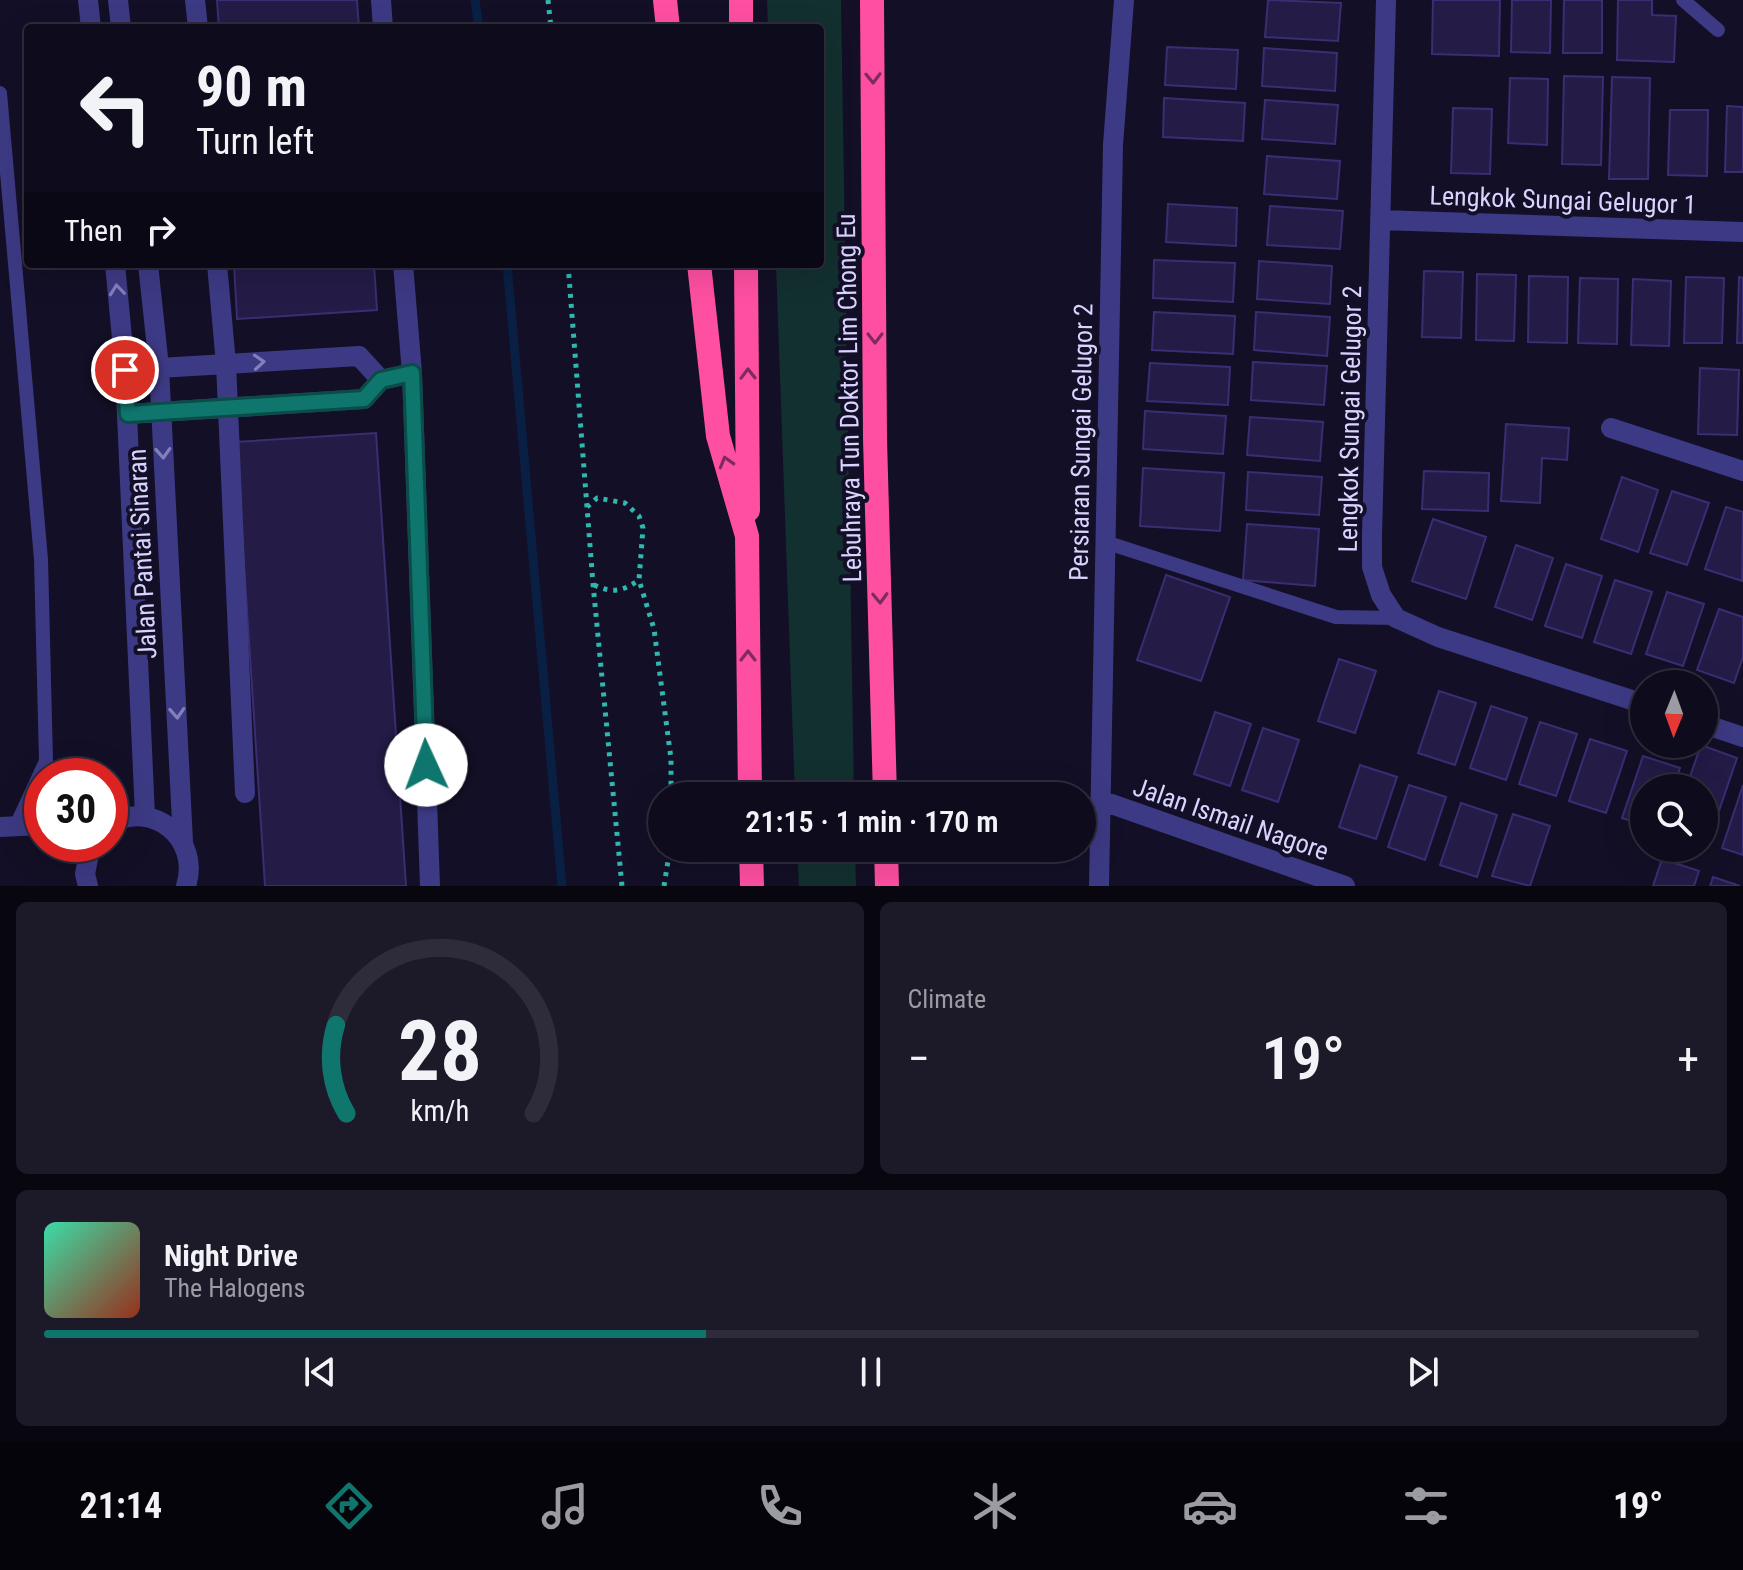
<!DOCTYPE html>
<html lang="en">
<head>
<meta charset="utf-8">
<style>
	:root { --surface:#0e0b1c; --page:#1c1929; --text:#f1f3f6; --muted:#9b9ba3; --line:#2e2b3b; --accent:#0f766e }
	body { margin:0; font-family:"Roboto Condensed",sans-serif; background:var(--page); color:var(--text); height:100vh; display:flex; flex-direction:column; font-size:30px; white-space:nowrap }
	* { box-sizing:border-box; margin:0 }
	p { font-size:26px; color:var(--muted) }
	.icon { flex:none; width:44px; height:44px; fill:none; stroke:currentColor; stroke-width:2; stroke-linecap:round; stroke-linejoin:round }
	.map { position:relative; height:886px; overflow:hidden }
	.panel { display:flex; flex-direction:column; gap:16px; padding:16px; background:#08060f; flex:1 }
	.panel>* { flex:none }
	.guide { position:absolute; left:24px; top:24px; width:800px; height:244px; border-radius:8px; box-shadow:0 8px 32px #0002,0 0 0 2px var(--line); background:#0e0b1c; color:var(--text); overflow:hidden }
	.needle { width:52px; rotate:181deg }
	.controls { position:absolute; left:1630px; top:670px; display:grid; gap:16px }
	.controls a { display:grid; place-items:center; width:88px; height:88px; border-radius:50%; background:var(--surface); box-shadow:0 8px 32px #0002,0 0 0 2px var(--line); font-size:40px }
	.speed { position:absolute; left:24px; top:758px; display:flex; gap:16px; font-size:40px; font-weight:700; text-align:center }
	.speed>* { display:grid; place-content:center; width:104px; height:104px; border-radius:50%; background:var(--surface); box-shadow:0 8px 32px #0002,0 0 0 2px var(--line); line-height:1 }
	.speed .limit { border:12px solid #d22; background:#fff; color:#111 }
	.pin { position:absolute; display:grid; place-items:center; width:68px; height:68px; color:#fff; margin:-34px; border:4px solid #fff; border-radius:50%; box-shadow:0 2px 8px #0007 }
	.me { position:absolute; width:88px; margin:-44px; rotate:358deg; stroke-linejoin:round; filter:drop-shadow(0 0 6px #0008) }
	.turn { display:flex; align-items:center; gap:28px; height:168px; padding:0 40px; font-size:36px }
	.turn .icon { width:104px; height:104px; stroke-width:2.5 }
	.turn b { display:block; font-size:56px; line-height:68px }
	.then { display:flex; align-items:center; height:76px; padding:0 40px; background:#0003; gap:16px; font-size:30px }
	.big { font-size:60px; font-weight:600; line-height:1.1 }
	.panel .widget { flex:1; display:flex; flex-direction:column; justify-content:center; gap:12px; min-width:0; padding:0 28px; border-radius:12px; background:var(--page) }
	.panel .dial { align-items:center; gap:0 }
	.dial svg { height:208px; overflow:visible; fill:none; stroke:var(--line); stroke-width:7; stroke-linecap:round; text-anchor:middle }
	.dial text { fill:var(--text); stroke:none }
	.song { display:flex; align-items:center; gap:24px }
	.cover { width:96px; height:96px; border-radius:12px; background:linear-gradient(135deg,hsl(160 70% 55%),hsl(10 70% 35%)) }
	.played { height:8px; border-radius:4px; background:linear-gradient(90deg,var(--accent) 40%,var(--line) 40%) }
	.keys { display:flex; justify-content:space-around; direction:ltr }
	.heat { display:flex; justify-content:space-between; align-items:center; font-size:44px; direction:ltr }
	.panel .tiles { flex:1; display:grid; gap:16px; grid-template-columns:1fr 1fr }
	.widget:last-child { grid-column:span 2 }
	.trip { position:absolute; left:648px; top:782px; width:448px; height:80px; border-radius:40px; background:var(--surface); box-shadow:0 8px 32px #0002,0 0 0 2px var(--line); font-weight:600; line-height:80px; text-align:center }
	.tabs { display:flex; height:128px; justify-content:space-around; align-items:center; background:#06040b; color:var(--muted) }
	.tabs .icon { width:56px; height:56px }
	.tabs .active { color:var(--accent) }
	.tabs b { font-size:36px; color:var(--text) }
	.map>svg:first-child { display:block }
	.green { fill:#12302f }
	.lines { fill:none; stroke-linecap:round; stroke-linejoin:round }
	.stream { stroke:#0a1f44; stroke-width:9 }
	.building { fill:#241b47; stroke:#3b2d73; stroke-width:2 }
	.path { stroke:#2fb8b0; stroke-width:5; stroke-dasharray:4 6; stroke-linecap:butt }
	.lane { stroke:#3d3a85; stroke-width:14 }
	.street { stroke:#3d3a85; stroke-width:20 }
	.highway { stroke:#ff4fa3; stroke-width:24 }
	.oneway { stroke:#7d2c5e }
	.oneway2 { stroke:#837fbc }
	.route-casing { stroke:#0a4d48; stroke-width:20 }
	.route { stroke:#0f766e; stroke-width:14 }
	.labels { text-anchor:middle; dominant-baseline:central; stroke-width:8; stroke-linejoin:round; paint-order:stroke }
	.street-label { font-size:26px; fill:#d9d4ff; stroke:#130f26 }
</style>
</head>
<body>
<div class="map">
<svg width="1743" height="886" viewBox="0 0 1743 886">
	<rect width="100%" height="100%" fill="#130f26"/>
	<!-- green -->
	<path class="green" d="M767,0H841L854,796H795L776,264H820V28H768Z
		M797,848H855L856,886H799Z"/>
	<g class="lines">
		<!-- stream -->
		<path class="stream" d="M475,0L479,28
			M507,264L562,886"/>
	</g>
	<!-- building -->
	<path class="building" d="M217,0H357L359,28H219Z
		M1268,0L1341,3L1338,41L1265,37Z
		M1433,0H1500L1499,56L1432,54Z
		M1512,0H1551L1550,53L1511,52Z
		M1564,0H1602V53H1563Z
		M1618,0H1652V15L1676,16L1674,62L1617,60Z
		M1167,47L1238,50L1236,89L1165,85Z
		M1264,48L1337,53L1335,91L1262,86Z
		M1564,76L1603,77L1601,165L1562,164Z
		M1612,77L1650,78L1648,179H1609Z
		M1510,78L1548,79L1547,145L1508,143Z
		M1164,98L1245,103L1243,141L1163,137Z
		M1265,100L1338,105L1335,144L1262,139Z
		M1727,106L1743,107V172H1725Z
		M1453,108L1492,109L1490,174L1451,173Z
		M1670,110H1708L1707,176L1668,175Z
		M1267,156L1340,161L1337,199L1264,194Z
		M1168,204L1237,208L1236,246L1166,242Z
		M1270,206L1343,211L1340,249L1267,245Z
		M1154,260L1235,263L1233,302L1153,298Z
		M1259,261L1332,266L1330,304L1257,299Z
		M234,264H374L377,310L237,319Z
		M1424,271L1463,272L1461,338L1422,337Z
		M1477,274L1516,275L1514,341L1476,340Z
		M1529,276L1568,277L1567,343L1528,342Z
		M1686,277L1724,278L1722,343H1684Z
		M1739,277L1743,278V343H1737Z
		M1580,278L1618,279L1617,344L1578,343Z
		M1633,279L1671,281L1669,346L1631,345Z
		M1154,312L1235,316L1233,354L1152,350Z
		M1256,312L1330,317L1327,356L1254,350Z
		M1253,362L1327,366L1324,405L1251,400Z
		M1150,363L1230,367L1228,405L1147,401Z
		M1700,368L1739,370L1737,435L1698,434Z
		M1145,411L1226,416L1223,454L1143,449Z
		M1250,417L1323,422L1320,461L1247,455Z
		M1506,424L1569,428L1567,460L1542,458L1540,503L1501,501Z
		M376,433L406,886H265L236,442Z
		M1143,468L1224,473L1220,531L1140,526Z
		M1424,471L1489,473L1488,511L1422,509Z
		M1248,472L1322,477L1319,515L1246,510Z
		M1622,477L1658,490L1638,552L1601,539Z
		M1672,491L1709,503L1687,565L1650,553Z
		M1726,507L1743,512L1742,581L1705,569Z
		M1433,519L1486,537L1466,599L1412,581Z
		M1247,524L1319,529L1315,586L1243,580Z
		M1516,545L1553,558L1532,620L1495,607Z
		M1566,564L1602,576L1582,638L1545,626Z
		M1166,575L1230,597L1201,681L1137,660Z
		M1615,580L1652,592L1631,654L1594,642Z
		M1667,592L1704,604L1683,666L1646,654Z
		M1719,609L1743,617V657L1734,683L1697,670Z
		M1339,659L1376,671L1355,733L1318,721Z
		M1439,691L1476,703L1455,765L1418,753Z
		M1491,706L1527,718L1506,780L1470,768Z
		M1215,712L1251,724L1230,786L1194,774Z
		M1540,722L1577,734L1556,796L1519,784Z
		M1263,728L1299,740L1278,802L1242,790Z
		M1590,739L1627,751L1606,813L1569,801Z
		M1701,745L1737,758L1708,843L1704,842V788H1686Z
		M1643,756L1680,768L1673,788H1644V825L1622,818Z
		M1360,765L1397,777L1376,839L1339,827Z
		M1409,785L1446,797L1425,860L1388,847Z
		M1743,785V855L1722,848Z
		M1461,803L1497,815L1477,877L1440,865Z
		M1513,814L1550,826L1530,886L1492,876Z
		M1662,859L1699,871L1694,886H1653Z
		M1713,877L1740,886H1710Z"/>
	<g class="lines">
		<!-- path -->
		<path class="path" d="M548,0L551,28
			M568,264L593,584L622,886
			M587,507L597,498L625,503L639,516L643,528L639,580L654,629L671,759V796
			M594,585C612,593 622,592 639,580
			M664,886L670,848"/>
		<!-- lane -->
		<path class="lane" d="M1683,0L1718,30
			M0,93L41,559L46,761L16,826
			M1105,542L1336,617L1396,618"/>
		<!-- street -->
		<path class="street" d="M88,0L91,28
			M118,0L121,28
			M195,0L198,28
			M381,0L383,28
			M1386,0L1372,535V567L1381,595L1396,618L1438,637L1644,704
			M1380,220L1743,232
			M115,264L125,370L145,816
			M148,264L159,367L183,842
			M217,264L226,364L245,793
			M403,264L412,373L430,886
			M125,370L359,356L381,380
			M128,414L364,399L381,380L412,373
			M1611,428L1743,471
			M1704,724L1743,737
			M1100,800L1345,886
			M110,824C153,799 201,839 186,886
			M0,827L42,825
			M88,886L85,874L91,844
			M1099,886L1113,145L1124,0"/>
		<!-- highway -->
		<path class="highway" d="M665,0L668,28
			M741,0V28
			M872,0L875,439L885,796
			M699,264L718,436L747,536L750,796
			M746,264L748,510
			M751,848L752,886
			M886,848L887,886"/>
	</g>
	<!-- one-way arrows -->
	<defs><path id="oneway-chevron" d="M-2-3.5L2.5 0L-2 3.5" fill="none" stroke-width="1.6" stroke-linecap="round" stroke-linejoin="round" transform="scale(2)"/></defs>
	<g class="oneway">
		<use href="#oneway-chevron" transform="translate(873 78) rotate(89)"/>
		<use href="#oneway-chevron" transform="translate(875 338) rotate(90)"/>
		<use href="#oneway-chevron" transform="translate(748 374) rotate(-91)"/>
		<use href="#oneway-chevron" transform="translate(726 462) rotate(-106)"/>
		<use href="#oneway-chevron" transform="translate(880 598) rotate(88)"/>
		<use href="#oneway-chevron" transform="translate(748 656) rotate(-90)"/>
	</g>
	<g class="oneway2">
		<use href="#oneway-chevron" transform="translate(117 290) rotate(-96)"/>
		<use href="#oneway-chevron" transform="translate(259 362) rotate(-4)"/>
		<use href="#oneway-chevron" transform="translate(163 453) rotate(87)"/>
		<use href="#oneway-chevron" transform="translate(177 713) rotate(87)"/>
	</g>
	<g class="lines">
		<!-- route casing -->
		<g class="route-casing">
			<path id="route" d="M125,370L128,414L364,399L381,380L412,373L426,765"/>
		</g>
		<!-- route -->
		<use href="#route" class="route"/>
	</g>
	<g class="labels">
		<!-- street labels -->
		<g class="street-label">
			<text transform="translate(1563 200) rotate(2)">Lengkok Sungai Gelugor 1</text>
			<text transform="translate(849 398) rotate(-91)">Lebuhraya Tun Doktor Lim Chong Eu</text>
			<text transform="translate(1350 419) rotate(-89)">Lengkok Sungai Gelugor 2</text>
			<text transform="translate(1081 442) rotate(-89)">Persiaran Sungai Gelugor 2</text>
			<text transform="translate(142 554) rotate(-93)">Jalan Pantai Sinaran</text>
			<text transform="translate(1231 819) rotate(19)">Jalan Ismail Nagore</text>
		</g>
	</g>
</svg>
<div class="controls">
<a><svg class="needle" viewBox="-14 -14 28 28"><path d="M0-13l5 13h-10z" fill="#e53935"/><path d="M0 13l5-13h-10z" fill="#9b9ba3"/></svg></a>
<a><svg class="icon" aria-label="search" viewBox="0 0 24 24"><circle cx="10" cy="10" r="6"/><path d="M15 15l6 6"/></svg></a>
</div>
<div class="speed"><div class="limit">30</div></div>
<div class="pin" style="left:125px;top:370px;background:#d93025"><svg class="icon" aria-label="arrive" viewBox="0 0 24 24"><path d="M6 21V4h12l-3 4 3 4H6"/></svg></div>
<svg class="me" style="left:426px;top:765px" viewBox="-20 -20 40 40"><circle r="19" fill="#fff"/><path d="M0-13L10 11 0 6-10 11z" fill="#0f766e"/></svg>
<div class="trip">21:15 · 1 min · 170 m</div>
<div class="guide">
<div class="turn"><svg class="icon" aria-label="left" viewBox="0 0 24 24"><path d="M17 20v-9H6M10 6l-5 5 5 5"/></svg><div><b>90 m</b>Turn left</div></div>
<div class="then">Then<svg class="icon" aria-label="right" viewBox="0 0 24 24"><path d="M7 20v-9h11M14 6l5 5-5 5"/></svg></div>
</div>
</div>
<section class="panel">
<div class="tiles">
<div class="widget dial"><svg viewBox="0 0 100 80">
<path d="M14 69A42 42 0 1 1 86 69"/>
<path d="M14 69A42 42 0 0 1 10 35" stroke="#0f766e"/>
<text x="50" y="56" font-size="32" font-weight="700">28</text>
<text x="50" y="72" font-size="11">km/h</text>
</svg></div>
<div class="widget"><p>Climate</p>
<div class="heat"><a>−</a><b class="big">19°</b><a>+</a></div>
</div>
<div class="widget">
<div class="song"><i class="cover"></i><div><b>Night Drive</b><p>The Halogens</p></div></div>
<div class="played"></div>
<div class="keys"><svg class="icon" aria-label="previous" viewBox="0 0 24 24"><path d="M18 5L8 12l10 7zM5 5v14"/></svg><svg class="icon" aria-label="pause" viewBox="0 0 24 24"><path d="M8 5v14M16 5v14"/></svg><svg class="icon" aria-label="next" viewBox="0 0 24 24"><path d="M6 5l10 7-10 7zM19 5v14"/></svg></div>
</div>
</div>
</section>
<nav class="tabs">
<b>21:14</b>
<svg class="icon active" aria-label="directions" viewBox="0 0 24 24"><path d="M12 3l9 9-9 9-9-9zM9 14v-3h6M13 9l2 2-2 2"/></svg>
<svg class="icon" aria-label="music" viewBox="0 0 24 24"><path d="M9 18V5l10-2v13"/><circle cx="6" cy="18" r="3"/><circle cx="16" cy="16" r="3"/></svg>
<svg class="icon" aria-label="phone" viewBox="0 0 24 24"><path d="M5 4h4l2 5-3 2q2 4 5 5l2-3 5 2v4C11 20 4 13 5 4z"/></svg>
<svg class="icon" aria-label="climate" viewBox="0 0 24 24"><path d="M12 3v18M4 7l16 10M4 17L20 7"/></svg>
<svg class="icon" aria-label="car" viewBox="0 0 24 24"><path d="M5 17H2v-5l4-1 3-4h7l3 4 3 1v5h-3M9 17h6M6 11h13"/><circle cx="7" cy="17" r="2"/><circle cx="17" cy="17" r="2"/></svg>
<svg class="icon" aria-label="filters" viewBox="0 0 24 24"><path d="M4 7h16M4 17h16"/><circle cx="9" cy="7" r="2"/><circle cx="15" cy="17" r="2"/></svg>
<b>19°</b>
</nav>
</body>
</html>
